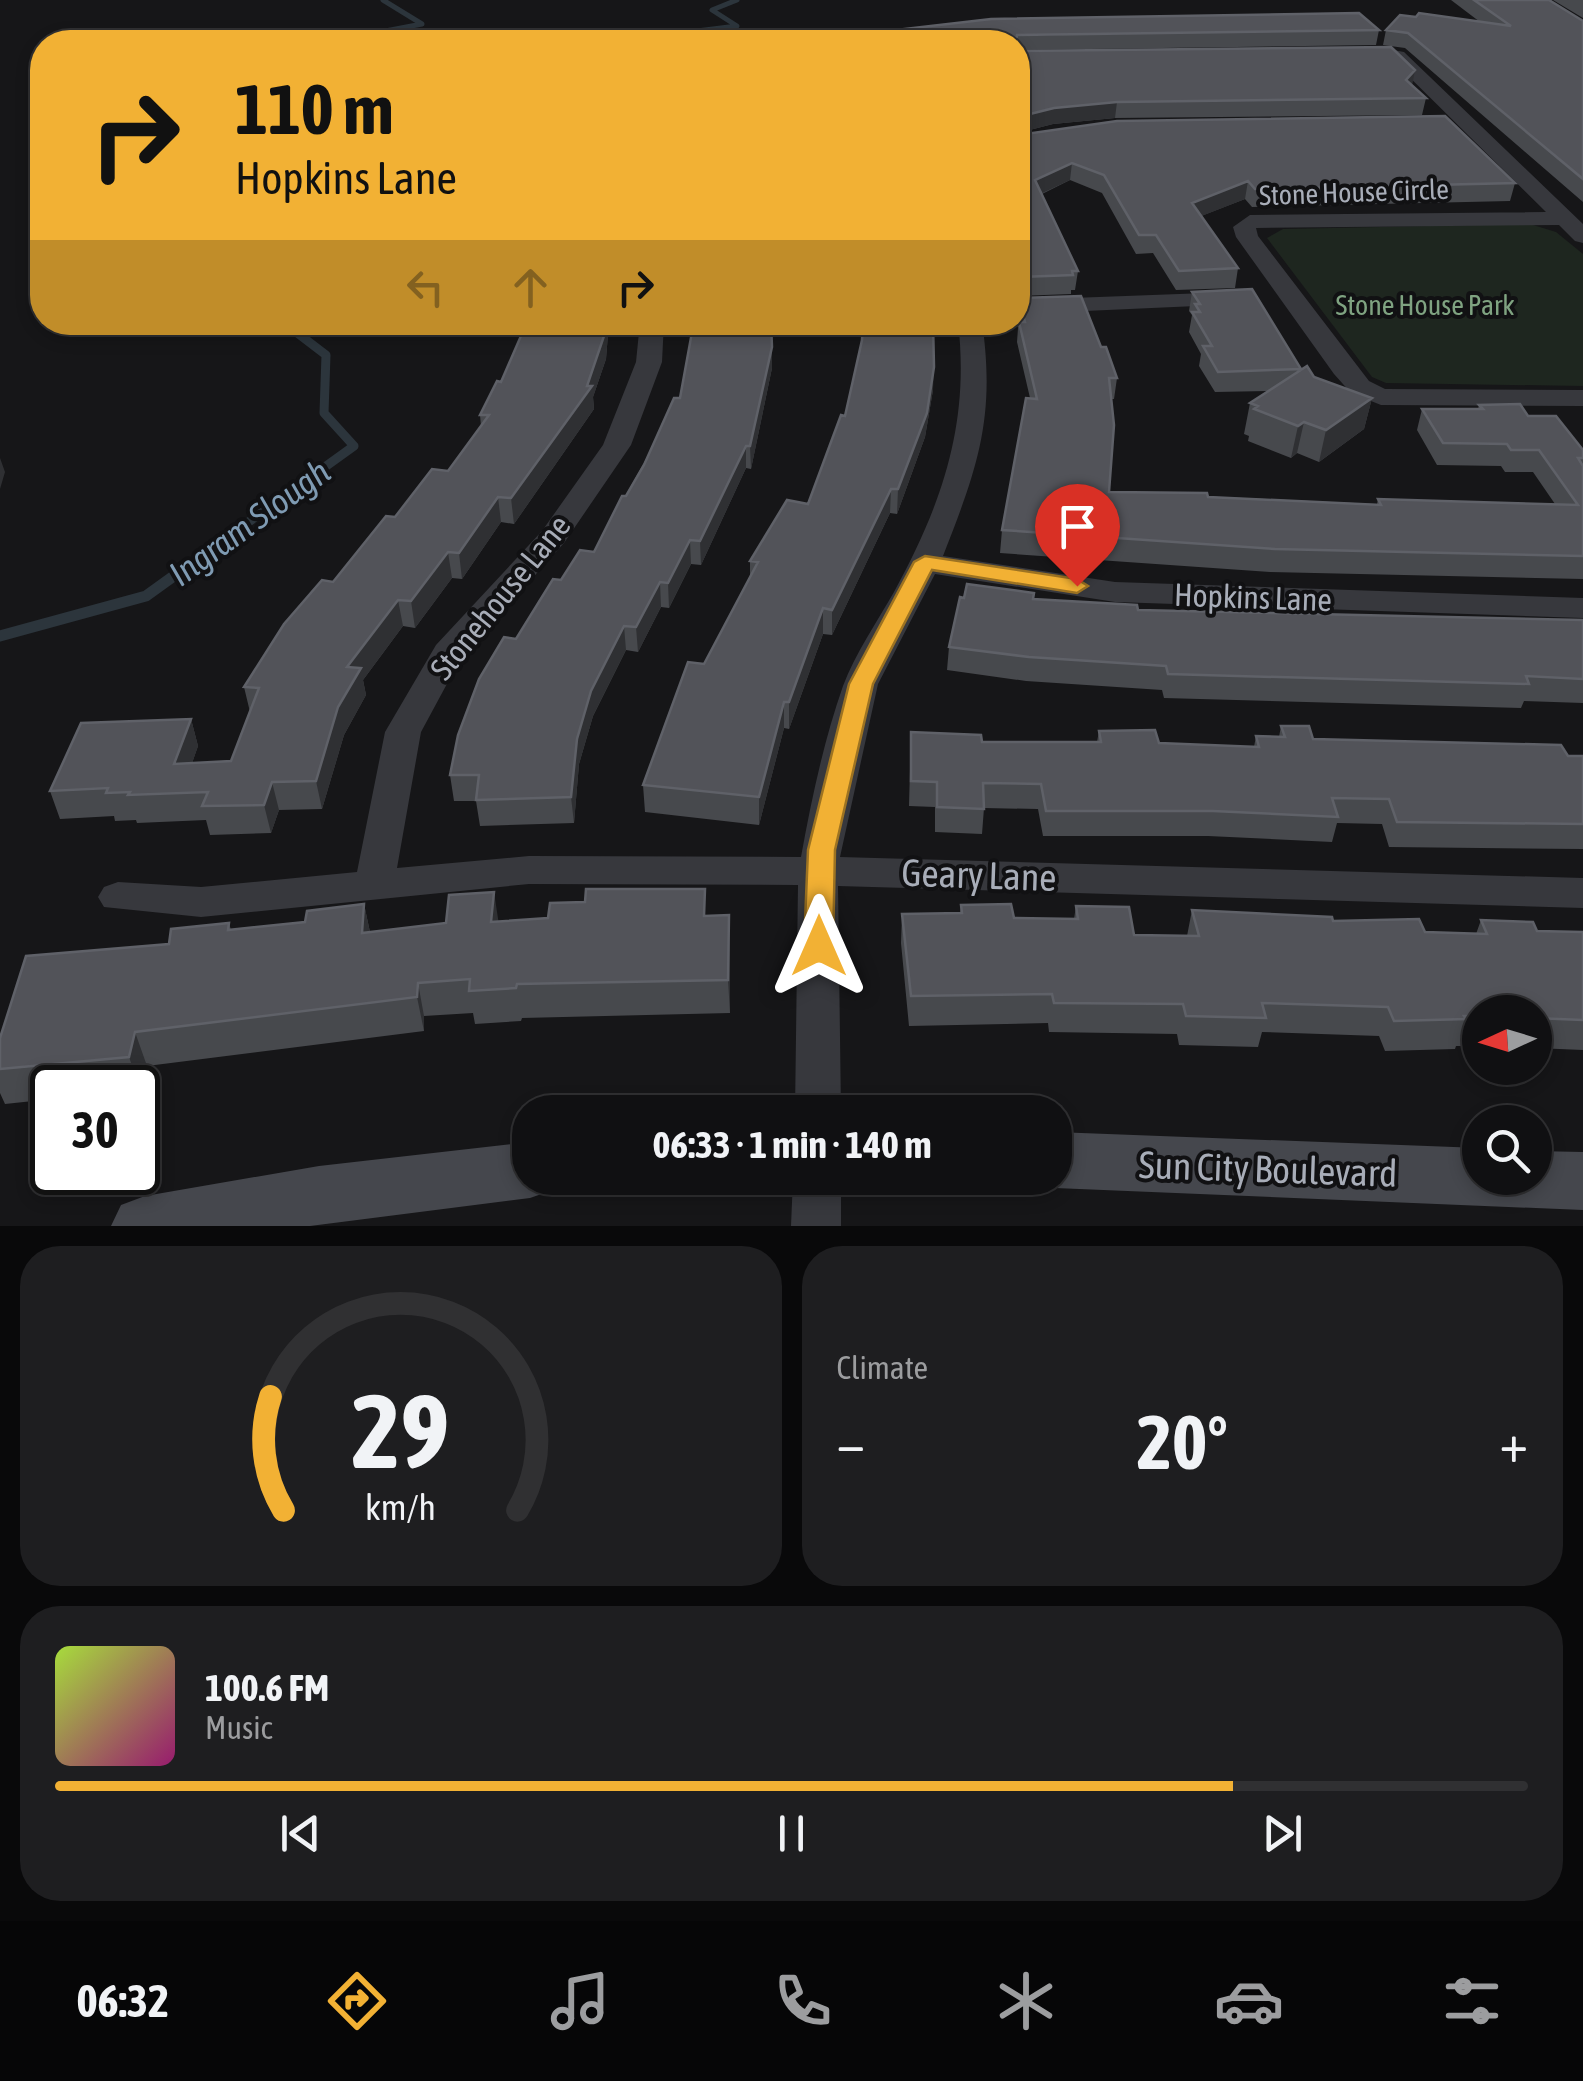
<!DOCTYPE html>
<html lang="en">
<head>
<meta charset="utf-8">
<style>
	:root { --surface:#101012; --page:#1e1e20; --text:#f1f3f6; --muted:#9c9d9f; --line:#303032; --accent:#f2b134 }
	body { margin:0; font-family:"Asap Condensed",sans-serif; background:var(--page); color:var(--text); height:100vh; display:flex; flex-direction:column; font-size:38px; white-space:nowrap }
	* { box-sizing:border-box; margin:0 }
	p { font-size:32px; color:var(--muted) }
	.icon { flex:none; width:55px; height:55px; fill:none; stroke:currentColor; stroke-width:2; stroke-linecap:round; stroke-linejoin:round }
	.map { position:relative; height:1226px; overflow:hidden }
	.panel { display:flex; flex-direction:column; gap:20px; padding:20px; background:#09090a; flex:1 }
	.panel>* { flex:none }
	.hud { position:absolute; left:30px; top:30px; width:1000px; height:305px; border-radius:40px; box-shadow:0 5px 15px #0003,0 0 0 2px var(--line); background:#f2b134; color:#111; overflow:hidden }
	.needle { width:65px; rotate:266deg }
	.fabs { position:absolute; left:1462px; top:995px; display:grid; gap:20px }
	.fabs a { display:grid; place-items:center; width:90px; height:90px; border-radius:50%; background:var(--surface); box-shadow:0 5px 15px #0003,0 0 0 2px var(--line); font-size:50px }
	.speed { position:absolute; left:30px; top:1065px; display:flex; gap:20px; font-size:50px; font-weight:700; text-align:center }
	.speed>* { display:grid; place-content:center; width:130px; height:130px; border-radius:50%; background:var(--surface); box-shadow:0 5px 15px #0003,0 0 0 2px var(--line); line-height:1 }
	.speed .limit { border:5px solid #111; border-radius:15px; background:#fff; color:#111 }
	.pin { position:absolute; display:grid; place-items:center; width:85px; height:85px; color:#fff; margin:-102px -42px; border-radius:50% 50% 50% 0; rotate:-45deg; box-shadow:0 0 10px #0007 }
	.pin .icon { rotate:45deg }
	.me { position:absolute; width:110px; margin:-55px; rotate:0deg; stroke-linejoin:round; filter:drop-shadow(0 0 8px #0008) }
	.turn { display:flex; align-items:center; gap:35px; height:210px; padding:0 40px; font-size:45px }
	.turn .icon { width:130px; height:130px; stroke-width:2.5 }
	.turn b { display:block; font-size:70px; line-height:85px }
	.lanes { display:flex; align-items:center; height:95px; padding:0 40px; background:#0003; justify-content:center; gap:50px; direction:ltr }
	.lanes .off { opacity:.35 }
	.big { font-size:75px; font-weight:700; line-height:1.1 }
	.panel .widget { flex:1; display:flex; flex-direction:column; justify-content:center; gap:15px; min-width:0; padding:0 35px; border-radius:40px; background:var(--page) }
	.panel .dial { align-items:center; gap:0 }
	.dial svg { height:260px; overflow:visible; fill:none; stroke:var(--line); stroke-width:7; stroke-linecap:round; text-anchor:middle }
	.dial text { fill:var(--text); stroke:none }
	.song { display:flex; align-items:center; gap:30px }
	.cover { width:120px; height:120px; border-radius:15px; background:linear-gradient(135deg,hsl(80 70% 55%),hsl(320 70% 35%)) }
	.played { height:10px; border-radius:5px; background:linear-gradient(90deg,var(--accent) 80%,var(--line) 80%) }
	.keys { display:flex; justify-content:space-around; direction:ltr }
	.heat { display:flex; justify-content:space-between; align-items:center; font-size:55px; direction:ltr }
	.panel .tiles { flex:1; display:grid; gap:20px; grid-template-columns:1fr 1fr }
	.widget:last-child { grid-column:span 2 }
	.trip { position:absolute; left:512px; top:1095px; width:560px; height:100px; border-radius:40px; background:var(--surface); box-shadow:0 5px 15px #0003,0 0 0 2px var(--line); font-weight:700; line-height:100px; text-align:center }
	.tab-bar { display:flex; height:160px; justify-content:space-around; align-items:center; background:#060607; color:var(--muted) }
	.tab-bar .icon { width:70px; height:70px }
	.tab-bar .selected { color:var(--accent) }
	.tab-bar b { font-size:45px; color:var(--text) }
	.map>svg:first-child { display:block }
	.green { fill:#1e261f }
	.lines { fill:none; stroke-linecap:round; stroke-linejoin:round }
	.stream-far3 { stroke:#2c353c; stroke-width:5 }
	.stream-far2 { stroke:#2c353c; stroke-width:6 }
	.stream-far1 { stroke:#2c353c; stroke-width:9 }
	.stream { stroke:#2c353c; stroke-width:11 }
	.street { fill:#37383d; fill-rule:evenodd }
	.secondary { fill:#45474d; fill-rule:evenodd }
	.wall { fill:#47494d }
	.shaded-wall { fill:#2f3033 }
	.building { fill:#525359; stroke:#5f6168; stroke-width:2.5 }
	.route { fill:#f2b134; stroke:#9d7322; stroke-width:2.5 }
	.labels { text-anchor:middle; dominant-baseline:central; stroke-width:8; stroke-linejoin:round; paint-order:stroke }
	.far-street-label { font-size:28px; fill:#a8adb8; stroke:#111113 }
	.far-park-label { font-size:28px; fill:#7fa381; stroke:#111113 }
	.street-label { font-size:32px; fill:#a8adb8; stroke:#111113 }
	.water-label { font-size:35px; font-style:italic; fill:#7f9bb3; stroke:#111113 }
	.near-street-label { font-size:38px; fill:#a8adb8; stroke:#111113 }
</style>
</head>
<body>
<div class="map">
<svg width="1583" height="1226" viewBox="0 0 1583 1226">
	<rect width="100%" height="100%" fill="#161618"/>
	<!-- green -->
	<path class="green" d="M1530,224L1556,232L1583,254V386L1386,383L1372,377L1267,238L1283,229Z"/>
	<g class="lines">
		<!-- stream-far3 -->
		<path class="stream-far3" d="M375,33L422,24L383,0
			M349,42L353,37L523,38L545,42
			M609,42L737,26L712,10L737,0"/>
		<!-- stream-far2 -->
		<path class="stream-far2" d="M293,322L292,329L299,334"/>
		<!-- stream-far1 -->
		<path class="stream-far1" d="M186,567L354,446L324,413L326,355L296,332"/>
		<!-- stream -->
		<path class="stream" d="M0,636L146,596L189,565"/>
		<!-- street -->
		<path class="street" d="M1376,47L1404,52L1583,224V243L1575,241L1559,225L1256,228L1258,236L1369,381L1385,389L1583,390V406L1381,405L1351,393L1334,374L1236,237L1233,227L1250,215L1546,212L1392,60L1370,56V48Z
			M1233,292L1245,299L1241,304L1018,314V300Z
			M640,322H664L662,362L631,445L564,543L462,656L421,732L397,868L529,856L801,857C811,801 824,740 843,686C855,654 877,622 894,592C942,504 970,424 958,322H982C996,418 977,469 943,556L1115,582L1583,598V618L1115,602L935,574L878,684L840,857L1583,878V908L838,886L841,1112H795L798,885L529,884L201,917L104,907L98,897L104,887L118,882L201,887L357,872L385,732L436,645L542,531L603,445L636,362Z
			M793,1178H841V1226H791Z"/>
		<!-- secondary -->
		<path class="secondary" d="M1055,1132L1480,1148V1178H1535V1151L1583,1152V1210L1055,1188L1031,1178H1055Z
			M530,1142V1178H559L553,1190L530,1198L310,1226H111L121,1205L145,1196L319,1166Z"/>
	</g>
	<!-- wall -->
	<path class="wall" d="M1451,0H1549L1583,21V202L1405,48L1383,45L1386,30L1416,17L1480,22Z
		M1553,0H1583V18Z
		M1379,30L1376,45L1018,50L1412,85L1426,98L1422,115L1115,118L1053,124L1018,133V42H818V39Z
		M1018,135L1515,183L1510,201L1252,207L1245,199L1201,216L1238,268L1235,288L1176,290L1153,253L1136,254L1102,193L1070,180L1042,194L1078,271L1075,290H1071V294L1018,296L1101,347L1117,378L1114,399H1111L1109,492L1377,504L1378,499L1555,504L1533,472H1505L1501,466L1437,465L1417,430L1422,409H1478L1479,405L1528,416L1583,450V579L1270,572L1000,553L1002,530L1030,398L1017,342L1018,328L1017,322Z
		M1192,292L1301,369L1314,377L1372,398L1364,429L1319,462L1297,453L1291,458L1248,441L1249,436L1244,434L1250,403L1268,391L1215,392L1199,366L1201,354L1189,332L1192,315L1189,311Z
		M527,322H609L606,359L593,397L594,409L514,524L501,522L462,579L452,578L415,628L403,626L363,680L366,695L344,735L322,809L279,810L271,833L210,835L206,820L137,823L136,820L115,821L114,816L60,819L50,791L191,719L198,746L192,763L231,761L250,712L244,687L333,582L395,517L448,471L481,426L480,415L501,382Z
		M772,368L751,469L746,468L701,565L691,564L669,608L661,607L638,652L626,650L593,716L579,764L574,823L480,826L476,801H454L450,775L516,639L561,580L594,552L680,398Z
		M933,390L925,437L897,514L890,513L832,635L823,634L789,729L784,728L759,825L645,812L643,785L704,664L750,578V561L808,504L845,416Z
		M1033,599L1138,610L1583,620V703L1524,701L1521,708L1164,698L1162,690L1026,681L947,670L949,647Z
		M1281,726L1313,739L1583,756V849L1389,847L1382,824L1337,823L1332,842L1208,836H1043L1038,809L984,808L982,834L935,832V807L909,806L911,732L982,742H1097L1099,731L1159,743L1254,747L1256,736L1279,737Z
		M364,904L370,932L498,921L706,916L730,948V1013L522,1018L521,1021L475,1024L473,1013L424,1016V1031L147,1066L141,1091H138V1088H52V1099L5,1104L0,1093V1038L169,944L229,923L231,930L305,922Z
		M961,905L1014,918L1074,919L1076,906L1134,935L1187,936L1192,910L1333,921L1425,932L1476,934L1481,920L1537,931L1583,932V1050L1535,1048V1012H1480V1046H1456L1455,1049L1385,1051L1379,1036L1262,1032L1258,1047L1179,1045L1177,1034L1049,1032L1048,1023L909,1026L901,943L902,914L960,913Z"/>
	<!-- shaded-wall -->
	<path class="shaded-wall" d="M1415,70L1412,86L1406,80Z
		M1117,102L1115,118L1053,124L1018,133V117L1054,108Z
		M1072,163L1070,180L1034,197L1035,180Z
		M1248,181L1245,199L1189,221L1192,203Z
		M606,322H609L606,359L593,397L594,409L514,524L511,498L587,386Z
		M772,347V368L751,469L750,446Z
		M934,367L933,390L925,437L897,514L898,489Z
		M1372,398L1364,429L1319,462L1326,430Z
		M1304,422L1297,453L1291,458L1298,426Z
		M746,446V468L701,565L700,541Z
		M0,458L5,472L0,489Z
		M891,489L890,513L832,635V610Z
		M498,497L501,522L462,579L459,553Z
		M690,540L691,564L669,608L668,583Z
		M448,552L452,578L415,628L411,601Z
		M660,582L661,607L638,652L636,627Z
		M398,600L403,626L363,680L366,695L344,735L322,809L316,781L338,707L347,667Z
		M823,608V634L789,729V702Z
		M624,626L626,650L593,716L579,764L574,823L571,797L577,739L591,691Z
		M784,702V728L759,825V797Z
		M191,719L198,746L182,792L174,764Z
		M272,782L279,810L271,833L264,805Z
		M494,892L499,925L491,922Z
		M364,904L371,937L362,933Z
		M729,915L730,948V1013L728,980Z
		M418,983L424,1016V1031L417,997Z
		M135,1032L147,1066L141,1091L129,1057Z"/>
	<!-- building -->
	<path class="building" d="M1474,0H1549L1583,21V179L1408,33L1386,30L1400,15L1416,17L1419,13L1511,26Z
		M1359,13L1379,30L1017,35L1016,42H820L822,41L818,39L991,19Z
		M1391,47L1415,70L1406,80L1426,98L1117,102L1054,108L1018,117V130V49L1019,51Z
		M1445,116L1515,183L1255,189L1248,181L1192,203L1238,268L1179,271L1156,235H1139L1104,175L1072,163L1035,180L1078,271H1072L1073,275L1020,277L1018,287V135L1117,121Z
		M1252,289L1301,369L1218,372L1203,346H1212L1192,312H1200L1195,304H1200L1192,292Z
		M1018,296L1020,298L1081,296L1101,347H1106L1117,378H1109L1114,425L1109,492L1207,493L1208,497L1381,505L1378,499L1578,505L1539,450H1511L1507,444L1443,443L1422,409H1483L1479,405L1520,404L1528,416H1556L1583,450V458H1578L1583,466V556L1275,549L1002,530L1026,398L1037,399L1019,322H1025Z
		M527,322H606L604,336L587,386H592L511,498L498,497L459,553L448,552L411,601L398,600L347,667L361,668L338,707L316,781L272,782L264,805L202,806L208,792L128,795L130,792L106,793L108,788L50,791L81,723L191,719L174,764L231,761L259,688L244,687L284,624L322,580L333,582L386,516L395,517L432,469L448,471L489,415H480L497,381L501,382Z
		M718,322H771L772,347L750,446H746L700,541L690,540L668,583L660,582L636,627L624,626L591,691L577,739L571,797L476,800L479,775H450L458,735L479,679L504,637L516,639L553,579L561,580L580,550L594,552L622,496H626L644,465L674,398H680L692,332H718Z
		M863,322H933L934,367L927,413L898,489H891L832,610L823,608L789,702H784L759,797L643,785L688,662L704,664L758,562L750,561L787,500L808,504L841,415L845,416L862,340Z
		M1307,366L1314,377L1372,398L1326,430L1304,422L1298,426L1254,409L1258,406L1250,403Z
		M967,584L1034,593L1033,599L1137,605L1138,610L1583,620V679L1526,676L1529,684L1168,674L1166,666L1029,657L949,647L960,597L964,598Z
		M1281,726H1309L1313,739L1561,745L1568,756H1583V824L1397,822L1389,799L1332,798L1338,817L1213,811H1046L1041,784L983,783L984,809L937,807V782L911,781V732L981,735L982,742H1101L1099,731L1155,730L1159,743L1259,747L1256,736L1285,737Z
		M586,889H705L704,916L729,915L728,980L517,984L516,988L469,991L470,979L418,983L417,997L135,1032L129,1057L0,1069V1038L26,956L169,944L171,929L229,923L228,930L305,922L307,911L364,904L362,933L446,923L449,895L494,892L491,922L548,918L550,903L585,902Z
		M1011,904L1014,918L1078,919L1076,906L1129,907L1134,935L1199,936L1192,910L1332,917L1333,921L1419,919L1425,932L1487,934L1481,920L1533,922L1537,931L1583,932V1020L1535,1018V1012H1480V1016H1464L1466,1019L1394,1021L1388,1007L1262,1003L1266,1018L1186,1016L1183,1004L1054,1003L1052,994L911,996L902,914L962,913L961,905Z"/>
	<!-- route -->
	<path class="route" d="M925,556L1077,579L1088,586L1077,593L932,570L873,684L835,850L833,946L829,953L819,956L808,953L804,946L808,850L849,684L914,562Z"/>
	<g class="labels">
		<!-- far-street labels -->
		<g class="far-street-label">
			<text transform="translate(1354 192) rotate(-2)">Stone House Circle</text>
		</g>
		<!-- far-park labels -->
		<g class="far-park-label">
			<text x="1425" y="305">Stone House Park</text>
		</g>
		<!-- street labels -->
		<g class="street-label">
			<text transform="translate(500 597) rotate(-51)">Stonehouse Lane</text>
			<text transform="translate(1253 597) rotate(2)">Hopkins Lane</text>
		</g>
		<!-- water labels -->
		<g class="water-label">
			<text transform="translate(249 522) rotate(-36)">Ingram Slough</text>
		</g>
		<!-- near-street labels -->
		<g class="near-street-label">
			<text transform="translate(979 875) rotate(2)">Geary Lane</text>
			<text transform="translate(1268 1169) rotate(2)">Sun City Boulevard</text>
		</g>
	</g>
</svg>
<div class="fabs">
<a><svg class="needle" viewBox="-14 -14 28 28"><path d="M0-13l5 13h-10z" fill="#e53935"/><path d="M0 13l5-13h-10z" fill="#9c9d9f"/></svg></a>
<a><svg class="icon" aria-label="search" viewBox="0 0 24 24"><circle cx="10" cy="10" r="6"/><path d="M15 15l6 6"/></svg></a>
</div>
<div class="speed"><div class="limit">30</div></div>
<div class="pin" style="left:1077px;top:586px;background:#d93025"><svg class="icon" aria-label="arrive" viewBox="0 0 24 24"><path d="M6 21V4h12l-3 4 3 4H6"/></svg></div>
<svg class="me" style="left:819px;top:946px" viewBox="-20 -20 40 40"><path d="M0-17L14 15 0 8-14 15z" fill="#f2b134" stroke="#fff" stroke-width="4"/></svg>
<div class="trip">06:33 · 1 min · 140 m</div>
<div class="hud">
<div class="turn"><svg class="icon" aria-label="right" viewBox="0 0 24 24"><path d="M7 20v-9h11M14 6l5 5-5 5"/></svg><div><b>110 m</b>Hopkins Lane</div></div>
<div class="lanes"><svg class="icon off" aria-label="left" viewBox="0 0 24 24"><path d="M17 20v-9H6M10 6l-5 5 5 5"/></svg><svg class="icon off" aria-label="ahead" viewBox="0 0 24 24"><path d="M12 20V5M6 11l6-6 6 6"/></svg><svg class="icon" aria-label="right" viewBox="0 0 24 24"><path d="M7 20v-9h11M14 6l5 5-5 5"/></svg></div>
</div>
</div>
<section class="panel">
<div class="tiles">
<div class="widget dial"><svg viewBox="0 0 100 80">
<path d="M14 69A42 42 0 1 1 86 69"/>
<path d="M14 69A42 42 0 0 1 10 34" stroke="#f2b134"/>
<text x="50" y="56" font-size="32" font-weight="700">29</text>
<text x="50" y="72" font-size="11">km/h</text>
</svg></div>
<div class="widget"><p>Climate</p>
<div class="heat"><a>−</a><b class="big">20°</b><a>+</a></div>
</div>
<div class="widget">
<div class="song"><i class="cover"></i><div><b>100.6 FM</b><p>Music</p></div></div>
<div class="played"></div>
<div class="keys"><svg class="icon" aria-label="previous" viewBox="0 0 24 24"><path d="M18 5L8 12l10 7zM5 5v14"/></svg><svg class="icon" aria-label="pause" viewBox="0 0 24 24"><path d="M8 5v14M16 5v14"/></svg><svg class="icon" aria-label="next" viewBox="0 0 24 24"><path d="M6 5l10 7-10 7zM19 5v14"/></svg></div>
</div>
</div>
</section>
<nav class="tab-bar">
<b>06:32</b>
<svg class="icon selected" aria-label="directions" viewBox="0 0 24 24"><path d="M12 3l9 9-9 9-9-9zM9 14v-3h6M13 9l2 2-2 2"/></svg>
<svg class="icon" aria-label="music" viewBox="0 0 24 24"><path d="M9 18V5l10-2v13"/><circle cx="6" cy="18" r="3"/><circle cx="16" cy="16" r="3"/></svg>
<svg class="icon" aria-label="phone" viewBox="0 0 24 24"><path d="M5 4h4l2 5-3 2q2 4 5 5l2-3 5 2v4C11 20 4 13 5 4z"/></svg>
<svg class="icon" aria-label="climate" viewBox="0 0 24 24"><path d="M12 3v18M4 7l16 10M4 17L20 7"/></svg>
<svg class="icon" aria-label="car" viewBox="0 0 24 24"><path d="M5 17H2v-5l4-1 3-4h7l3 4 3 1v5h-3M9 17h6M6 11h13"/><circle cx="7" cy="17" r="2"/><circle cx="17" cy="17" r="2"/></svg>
<svg class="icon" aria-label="filters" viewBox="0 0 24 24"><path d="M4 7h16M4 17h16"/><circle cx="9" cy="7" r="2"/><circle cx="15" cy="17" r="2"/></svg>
</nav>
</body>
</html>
